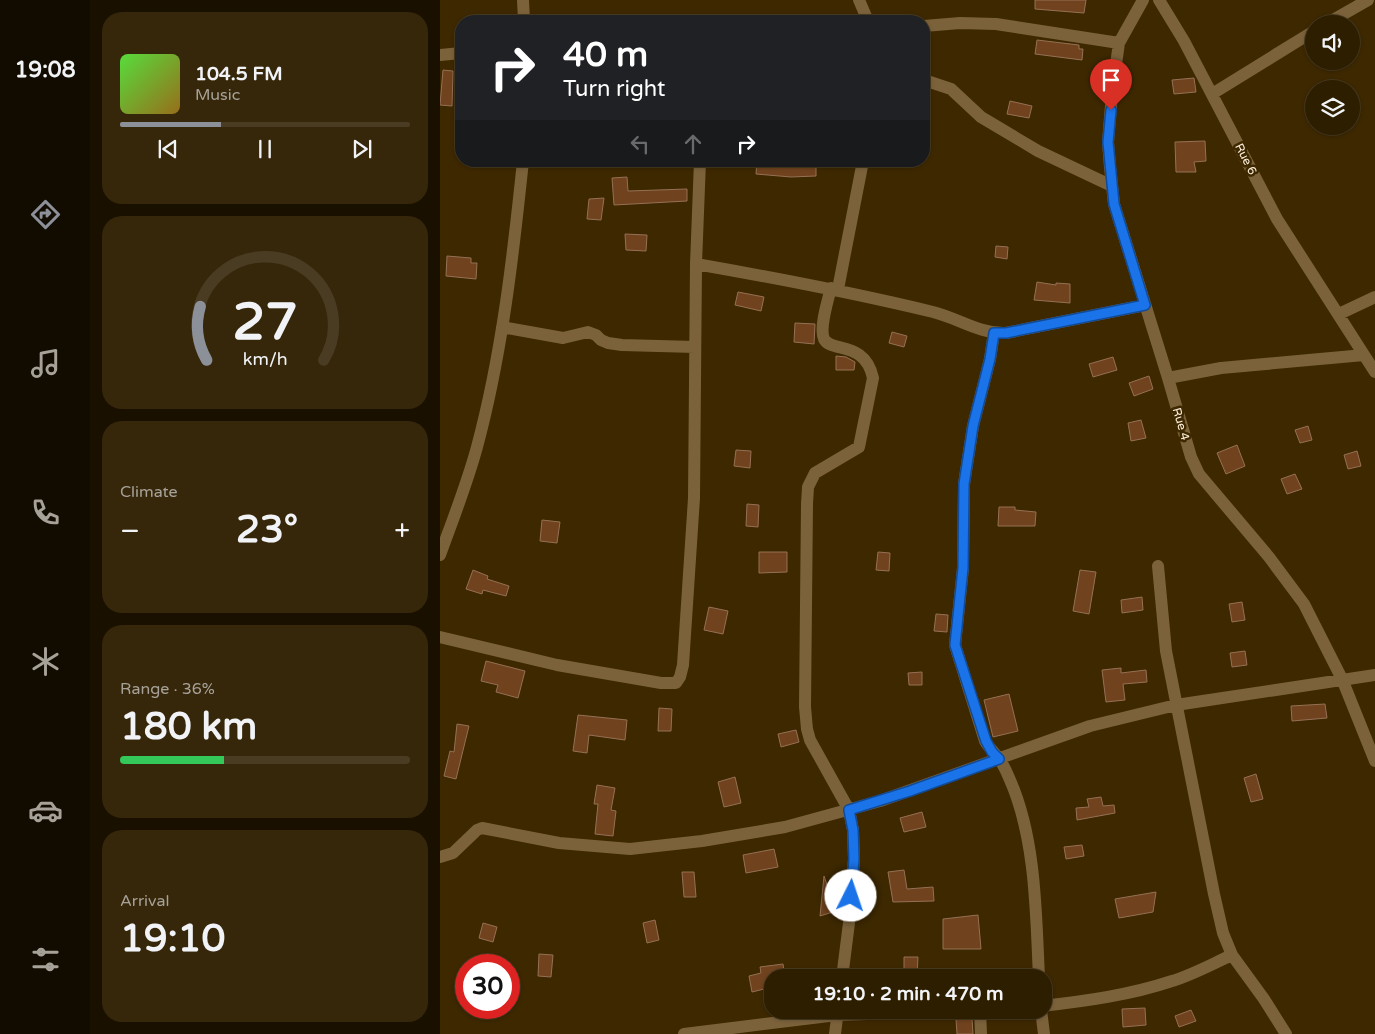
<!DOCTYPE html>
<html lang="en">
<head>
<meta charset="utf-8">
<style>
	:root { --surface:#2e1e00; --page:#36270a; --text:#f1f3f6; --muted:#a7a299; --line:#493c22; --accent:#8c9099 }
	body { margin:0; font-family:"Varela Round",sans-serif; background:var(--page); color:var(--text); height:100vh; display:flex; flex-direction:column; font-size:19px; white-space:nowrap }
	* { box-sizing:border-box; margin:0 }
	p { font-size:16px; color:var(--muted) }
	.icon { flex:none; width:28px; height:28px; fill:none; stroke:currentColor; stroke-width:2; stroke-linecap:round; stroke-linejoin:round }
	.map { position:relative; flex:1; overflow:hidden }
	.panel { display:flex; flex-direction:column; gap:12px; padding:12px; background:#191000; width:350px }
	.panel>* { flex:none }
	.hud { position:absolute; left:15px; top:15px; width:475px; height:152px; border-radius:20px; box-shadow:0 1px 4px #0004,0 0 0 1px var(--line); background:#202124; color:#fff; overflow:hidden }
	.buttons { position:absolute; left:865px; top:15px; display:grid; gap:10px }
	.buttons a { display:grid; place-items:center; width:55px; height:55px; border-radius:50%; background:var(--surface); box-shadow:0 1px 4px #0004,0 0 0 1px var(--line); font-size:25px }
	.speed { position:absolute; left:15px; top:954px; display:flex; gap:10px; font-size:25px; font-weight:700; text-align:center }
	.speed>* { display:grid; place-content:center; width:65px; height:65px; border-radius:50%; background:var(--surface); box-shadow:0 1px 4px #0004,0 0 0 1px var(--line); line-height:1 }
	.speed .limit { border:8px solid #d22; background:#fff; color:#111 }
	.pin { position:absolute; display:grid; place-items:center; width:42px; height:42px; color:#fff; margin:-51px -21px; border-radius:50% 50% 50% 0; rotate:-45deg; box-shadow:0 0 5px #0007 }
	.pin .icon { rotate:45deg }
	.me { position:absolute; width:55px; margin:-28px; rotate:4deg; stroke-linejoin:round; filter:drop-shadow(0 0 4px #0008) }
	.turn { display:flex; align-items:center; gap:18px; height:105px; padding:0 25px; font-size:22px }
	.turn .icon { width:65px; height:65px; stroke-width:2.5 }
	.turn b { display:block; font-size:35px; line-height:42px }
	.lanes { display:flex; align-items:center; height:48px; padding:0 25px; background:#0003; justify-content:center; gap:25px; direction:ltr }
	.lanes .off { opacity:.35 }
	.big { font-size:38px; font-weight:700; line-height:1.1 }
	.panel .widget { flex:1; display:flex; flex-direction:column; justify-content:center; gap:8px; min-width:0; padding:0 18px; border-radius:20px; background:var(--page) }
	.panel .dial { align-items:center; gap:0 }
	.dial svg { height:130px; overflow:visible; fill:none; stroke:var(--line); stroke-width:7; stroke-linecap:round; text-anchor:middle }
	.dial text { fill:var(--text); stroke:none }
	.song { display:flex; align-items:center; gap:15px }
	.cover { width:60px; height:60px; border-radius:8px; background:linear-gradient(135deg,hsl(110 70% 55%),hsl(40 70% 35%)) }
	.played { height:5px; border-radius:2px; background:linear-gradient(90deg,var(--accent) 35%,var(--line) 35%) }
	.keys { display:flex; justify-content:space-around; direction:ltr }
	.heat { display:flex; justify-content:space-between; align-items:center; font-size:28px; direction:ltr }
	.charge { height:8px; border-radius:4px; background:linear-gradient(90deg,#34c759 36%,var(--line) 0) }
	.trip { position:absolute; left:324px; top:969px; width:288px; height:50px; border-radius:20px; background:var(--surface); box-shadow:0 1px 4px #0004,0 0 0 1px var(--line); font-weight:700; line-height:50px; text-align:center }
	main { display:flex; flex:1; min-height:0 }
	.dock { display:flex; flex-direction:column; width:90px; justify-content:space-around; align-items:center; background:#120c00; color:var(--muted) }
	.dock .icon { width:35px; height:35px }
	.dock .selected { color:var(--accent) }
	.dock b { font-size:22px; color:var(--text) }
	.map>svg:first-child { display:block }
	.building { fill:#70431e; stroke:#957055 }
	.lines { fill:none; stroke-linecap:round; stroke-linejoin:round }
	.street { stroke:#7b623b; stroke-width:12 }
	.route-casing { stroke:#114b97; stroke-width:12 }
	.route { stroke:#1a73e8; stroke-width:9 }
	.labels { text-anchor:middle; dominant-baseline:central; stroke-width:5; stroke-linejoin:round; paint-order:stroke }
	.street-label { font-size:12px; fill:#fdefdb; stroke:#3d2800 }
</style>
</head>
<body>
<main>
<nav class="dock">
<b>19:08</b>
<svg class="icon selected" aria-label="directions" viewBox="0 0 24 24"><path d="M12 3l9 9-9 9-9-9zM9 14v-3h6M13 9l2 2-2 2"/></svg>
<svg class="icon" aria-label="music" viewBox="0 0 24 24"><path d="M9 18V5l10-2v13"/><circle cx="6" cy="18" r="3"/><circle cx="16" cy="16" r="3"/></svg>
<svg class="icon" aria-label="phone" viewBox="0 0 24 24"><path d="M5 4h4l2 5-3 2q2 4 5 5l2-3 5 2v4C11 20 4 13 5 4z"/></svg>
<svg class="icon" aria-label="climate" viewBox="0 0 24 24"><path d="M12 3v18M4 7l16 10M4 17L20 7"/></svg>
<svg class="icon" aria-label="car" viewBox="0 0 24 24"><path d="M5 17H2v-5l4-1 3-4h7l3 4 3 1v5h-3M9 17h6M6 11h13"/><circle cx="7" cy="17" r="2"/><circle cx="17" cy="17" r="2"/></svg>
<svg class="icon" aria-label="filters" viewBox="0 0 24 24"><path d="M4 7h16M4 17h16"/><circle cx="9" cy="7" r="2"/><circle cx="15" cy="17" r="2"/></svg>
</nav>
<section class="panel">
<div class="widget">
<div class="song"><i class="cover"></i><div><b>104.5 FM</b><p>Music</p></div></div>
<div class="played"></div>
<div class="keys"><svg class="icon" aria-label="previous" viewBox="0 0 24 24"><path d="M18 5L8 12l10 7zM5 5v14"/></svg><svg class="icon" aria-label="pause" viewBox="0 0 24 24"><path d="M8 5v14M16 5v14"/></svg><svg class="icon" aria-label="next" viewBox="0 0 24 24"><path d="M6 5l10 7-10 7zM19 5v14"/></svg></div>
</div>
<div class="widget dial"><svg viewBox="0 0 100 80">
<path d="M14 69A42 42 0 1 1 86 69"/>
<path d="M14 69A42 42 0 0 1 10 36" stroke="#8c9099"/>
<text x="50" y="56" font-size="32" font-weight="700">27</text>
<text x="50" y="72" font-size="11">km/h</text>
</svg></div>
<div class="widget"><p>Climate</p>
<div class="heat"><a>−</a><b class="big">23°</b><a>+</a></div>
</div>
<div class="widget"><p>Range · 36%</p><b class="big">180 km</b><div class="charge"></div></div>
<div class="widget"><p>Arrival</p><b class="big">19:10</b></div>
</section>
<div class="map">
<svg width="935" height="1034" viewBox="0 0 935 1034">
	<rect width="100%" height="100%" fill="#3d2800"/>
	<!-- building -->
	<path class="building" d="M595,0H646L644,13L595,9Z
		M597,40L639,45V49H643L642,60L595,54Z
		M3,70L13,71L12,106L0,105Z
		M754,78L756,92L734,94L732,80Z
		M570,101L592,106L589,118L567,114Z
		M765,141L766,161L754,162L756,172H736L735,142Z
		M317,161H376V176L351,177L316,174Z
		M187,177L188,191L247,189V201L174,205L172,178Z
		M164,198L161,220L147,219L149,199Z
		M185,234L207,235L206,251L186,250Z
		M556,246L568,247L567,259L555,257Z
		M7,256L31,258V263H37L36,279L6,276Z
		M597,282L616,285V283L630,284V303L594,300Z
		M298,292L324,297L321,311L295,305Z
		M355,323L375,324L374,344L354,342Z
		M452,332L467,336L464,347L449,343Z
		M396,356L406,357L415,362L414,370H396Z
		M673,357L677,370L653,377L649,364Z
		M709,376L713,389L694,396L689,383Z
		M701,420L706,438L691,441L688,423Z
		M868,426L872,440L860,443L855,430Z
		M797,445L805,466L786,474L777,453Z
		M296,450L311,451L310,468L294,466Z
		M917,451L921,466L908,469L904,455Z
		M855,474L862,489L847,494L841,479Z
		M307,504L319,505L318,527L306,526Z
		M559,507H575V510L596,512L595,526H558Z
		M102,520L120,522L117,543L100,541Z
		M319,552H347V572L319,573Z
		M438,552L450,553L449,571L436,570Z
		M33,570L48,576L47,579L69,586L66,596L43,590L42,594L26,589Z
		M640,570L656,572L649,614L633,611Z
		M702,597L703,610L682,613L681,600Z
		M802,602L805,620L792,622L789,604Z
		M269,607L288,611L283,634L264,630Z
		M496,614L508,615L507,632L494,631Z
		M805,651L807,665L792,667L790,653Z
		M46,661L85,671L78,698L56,692L58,685L41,681Z
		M681,668V673L706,670L707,682L683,684L685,700L666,702L662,670Z
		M482,672V685H469L468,673Z
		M569,694L578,731L553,737L544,700Z
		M885,704L887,718L852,721L851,706Z
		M219,708L232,709L231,731H218Z
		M138,715L187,720L185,740L149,735L147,753L133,751Z
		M17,724L29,726L16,779L4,776L10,751L14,752Z
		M356,730L359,742L341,747L338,734Z
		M816,774L823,799L811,802L804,778Z
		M295,777L301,803L284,807L278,782Z
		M157,785L175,788L171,810L176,811L173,836L155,834L158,804H154Z
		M661,797L663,806L674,805L675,813L637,820L636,808L649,807L647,799Z
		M482,812L486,827L464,832L460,818Z
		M642,845L644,856L626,859L624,847Z
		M334,849L338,867L306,873L303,855Z
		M464,870L467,889L493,887L494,901L453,902L448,872Z
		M242,872H254L256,897H244Z
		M384,876L396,911L380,916Z
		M716,892L713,912L679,918L675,899Z
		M538,915L541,949H503V919Z
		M215,920L219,940L207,943L203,923Z
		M43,923L57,927L53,942L39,938Z
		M99,954L113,955L111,977L98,976Z
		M464,957H478L477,978H464Z
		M343,964L345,978H332V1000L325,1001L324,989L312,992L309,976L321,973L320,967Z
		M705,1008L706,1025L683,1027L682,1009Z
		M751,1010L756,1021L739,1027L735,1016Z
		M516,1019H532L533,1034H517Z"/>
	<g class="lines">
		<!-- street -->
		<path class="street" d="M83,0L84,21
			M419,0L428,21
			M703,0L679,43L672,93L668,142L670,167L674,204L728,378L751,457L759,474L829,557L864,604L902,679L935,761
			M719,0L744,41L837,219L935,372
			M886,24L928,0
			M484,26L520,23L556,24L679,43
			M0,55L21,53
			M484,80L511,89L541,117L598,151L672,186
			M772,94L874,31
			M256,264C336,278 414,293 493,312C518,318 539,334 566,333L705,305
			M391,288C388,300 379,328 384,339C391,353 425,340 433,378L419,447L375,473L368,487L367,504L365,707L367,729L370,740L409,810L413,830L414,859L410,915L402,978
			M398,289L423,161
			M899,314L935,297
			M62,327L123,338L148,332L156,335L161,340L168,343L182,345L255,347
			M554,333L550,359L533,426L524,484L523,568L515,645L545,741C549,748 555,753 559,759C564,765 567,773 570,780C596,839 596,914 599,978
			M728,378L781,368L924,355
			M0,555C13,519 27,484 37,447C62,354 73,257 83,161
			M718,566L726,651L774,894L783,933L792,955L824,999L846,1034
			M0,637L117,665L221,683H236L240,677L243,665L254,498L256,264L260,161
			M0,857L13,853L37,830L42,828L119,843L190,849L262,841L345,827L440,801L650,726L736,705L935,675
			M602,1006C646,1001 690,995 732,981C752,975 772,964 792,955
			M601,1010L604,1034
			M540,1011L541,1034
			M244,1034L397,1015L548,1010
			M395,1034L398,1010"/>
	</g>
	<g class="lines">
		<!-- route casing -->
		<g class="route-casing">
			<path id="route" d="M411,896L414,859L413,830L409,810L470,791L559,759L552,752L546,741L515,645L523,568L524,484L533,426L550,359L554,333H566L705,305L674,204L668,142L671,110"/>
		</g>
		<!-- route -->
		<use href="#route" class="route"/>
	</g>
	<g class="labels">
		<!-- street labels -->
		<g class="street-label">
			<text transform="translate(806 159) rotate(63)">Rue 6</text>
			<text transform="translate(741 424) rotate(74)">Rue 4</text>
		</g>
	</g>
</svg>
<div class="buttons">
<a><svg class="icon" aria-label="sound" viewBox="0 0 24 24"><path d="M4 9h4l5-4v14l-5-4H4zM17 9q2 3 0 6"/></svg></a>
<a><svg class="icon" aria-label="layers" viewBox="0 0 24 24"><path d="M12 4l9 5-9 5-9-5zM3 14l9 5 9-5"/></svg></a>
</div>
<div class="speed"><div class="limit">30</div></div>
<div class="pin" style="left:671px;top:110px;background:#d93025"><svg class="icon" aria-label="arrive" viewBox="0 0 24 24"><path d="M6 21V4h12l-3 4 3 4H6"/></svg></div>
<svg class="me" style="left:411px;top:896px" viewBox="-20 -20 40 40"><circle r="19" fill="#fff"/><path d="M0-13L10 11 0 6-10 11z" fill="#1a73e8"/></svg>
<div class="trip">19:10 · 2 min · 470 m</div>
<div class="hud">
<div class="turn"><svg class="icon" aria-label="right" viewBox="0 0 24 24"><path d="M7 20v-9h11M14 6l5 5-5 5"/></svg><div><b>40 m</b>Turn right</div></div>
<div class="lanes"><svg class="icon off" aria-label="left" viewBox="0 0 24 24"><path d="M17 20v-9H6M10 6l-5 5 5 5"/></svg><svg class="icon off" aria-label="ahead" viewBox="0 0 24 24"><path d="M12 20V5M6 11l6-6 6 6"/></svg><svg class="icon" aria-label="right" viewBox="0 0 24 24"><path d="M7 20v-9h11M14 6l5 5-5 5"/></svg></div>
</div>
</div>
</main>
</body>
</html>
